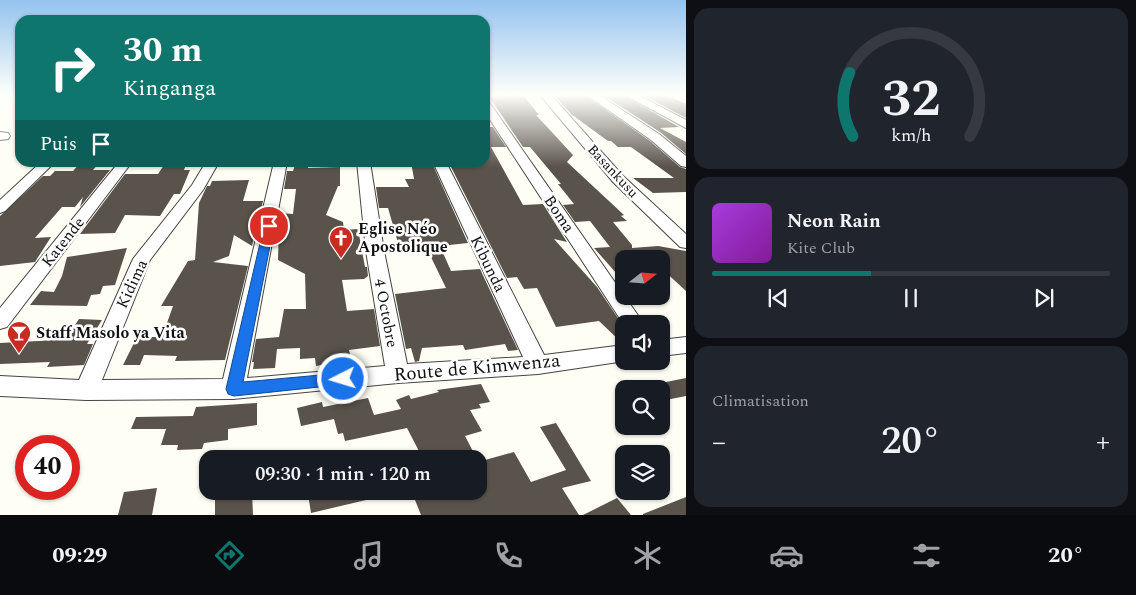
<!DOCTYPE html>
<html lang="fr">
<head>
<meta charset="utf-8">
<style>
	:root { --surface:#171b24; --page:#20242c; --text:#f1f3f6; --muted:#9ea1a6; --line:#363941; --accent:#0f766e }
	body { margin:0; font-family:Spectral,serif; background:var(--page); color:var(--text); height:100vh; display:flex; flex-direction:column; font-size:19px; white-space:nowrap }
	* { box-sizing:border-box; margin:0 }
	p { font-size:16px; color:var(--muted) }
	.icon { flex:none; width:28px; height:28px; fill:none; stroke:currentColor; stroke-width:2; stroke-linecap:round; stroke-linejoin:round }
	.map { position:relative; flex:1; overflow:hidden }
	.drawer { display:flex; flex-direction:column; gap:8px; padding:8px; background:#0d0f14; width:450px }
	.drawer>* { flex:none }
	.top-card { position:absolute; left:15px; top:15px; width:475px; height:152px; border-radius:15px; box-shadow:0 1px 4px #0004; background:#0f766e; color:#fff; overflow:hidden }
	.needle { width:32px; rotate:73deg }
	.controls { position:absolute; left:615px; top:250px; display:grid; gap:10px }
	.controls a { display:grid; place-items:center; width:55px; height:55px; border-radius:10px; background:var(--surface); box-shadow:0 1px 4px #0004; font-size:25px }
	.speed { position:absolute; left:15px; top:435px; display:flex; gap:10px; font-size:25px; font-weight:700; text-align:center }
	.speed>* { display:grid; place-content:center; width:65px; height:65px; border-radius:50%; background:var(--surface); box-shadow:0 1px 4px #0004; line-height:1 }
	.speed .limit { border:8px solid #d22; background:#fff; color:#111 }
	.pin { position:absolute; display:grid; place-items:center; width:42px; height:42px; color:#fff; margin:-21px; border:2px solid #fff; border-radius:50%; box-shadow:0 1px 5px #0007 }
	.me { position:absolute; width:55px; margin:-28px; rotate:265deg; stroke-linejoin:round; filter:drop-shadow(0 0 4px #0008) }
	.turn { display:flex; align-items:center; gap:18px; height:105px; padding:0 25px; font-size:22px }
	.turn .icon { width:65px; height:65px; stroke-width:2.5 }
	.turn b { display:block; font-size:35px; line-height:42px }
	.then { display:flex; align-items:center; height:48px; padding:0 25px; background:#0003; gap:10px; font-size:19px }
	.big { font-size:38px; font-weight:600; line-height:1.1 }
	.drawer .card { flex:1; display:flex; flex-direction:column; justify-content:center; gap:8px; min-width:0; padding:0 18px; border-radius:15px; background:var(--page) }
	.drawer .dial { align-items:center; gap:0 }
	.dial svg { height:130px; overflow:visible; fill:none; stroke:var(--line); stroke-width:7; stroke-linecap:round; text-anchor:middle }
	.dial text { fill:var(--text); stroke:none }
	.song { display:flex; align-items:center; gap:15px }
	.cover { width:60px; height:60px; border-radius:8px; background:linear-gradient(135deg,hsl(280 70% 55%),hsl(290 70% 35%)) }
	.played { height:5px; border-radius:2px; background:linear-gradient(90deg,var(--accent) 40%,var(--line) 40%) }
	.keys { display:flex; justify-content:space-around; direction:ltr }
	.heat { display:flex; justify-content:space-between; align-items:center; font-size:28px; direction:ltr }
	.trip { position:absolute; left:199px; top:450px; width:288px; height:50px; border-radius:15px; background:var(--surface); box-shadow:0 1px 4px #0004; font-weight:600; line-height:50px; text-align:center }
	.tabs { display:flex; height:80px; justify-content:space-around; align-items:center; background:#090b0e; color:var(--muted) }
	.tabs .icon { width:35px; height:35px }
	.tabs .active { color:var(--accent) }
	.tabs b { font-size:22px; color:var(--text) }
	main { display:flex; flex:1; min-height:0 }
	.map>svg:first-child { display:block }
	.building { fill:#5a534c }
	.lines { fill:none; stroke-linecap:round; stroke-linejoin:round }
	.minor-casing { stroke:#444; stroke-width:2 }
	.minor { fill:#fff; fill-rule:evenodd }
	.route { fill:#1a73e8; stroke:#114b97 }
	.labels { text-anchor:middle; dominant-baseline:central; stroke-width:5; stroke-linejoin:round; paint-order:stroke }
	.far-street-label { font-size:14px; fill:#111; stroke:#fff }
	.street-label { font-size:16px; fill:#111; stroke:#fff }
	.poi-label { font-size:16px; font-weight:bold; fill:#111; stroke:#fff; text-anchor:start }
	.near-street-label { font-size:19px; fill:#111; stroke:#fff }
</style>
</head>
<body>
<main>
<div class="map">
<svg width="686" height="515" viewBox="0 0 686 515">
	<rect width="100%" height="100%" fill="#fffef4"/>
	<!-- building -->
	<path class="building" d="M496,95H523L539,115H536L573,155L567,162L624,215L621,216L627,221L613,222L632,245V248L658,246L686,251V291L661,268V259H624V282L594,248L610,247L590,221L575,222L563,205L574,204L558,184H561L530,147H523L490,98H497Z
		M554,95H585L650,141L680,167L686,169V192L653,193L633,178H674L631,147H618L611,141H608L571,114Z
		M603,95H623L679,127L660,128L686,142V154L660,132Z
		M643,95H666L686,104V118Z
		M485,127H493L506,147H491L523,205L543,204L567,242L554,239L597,287L624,327V343H622L599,321L556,327L537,288L524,289L517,277L507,278L449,163H485Z
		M81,162H100L93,170H110L80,207L83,197L75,207H62L35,238L51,237L35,262L0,266V216L43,176H50L55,171H73Z
		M166,162H187L184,170H190L180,194H174L160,216L125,215L115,233L80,234L125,174H158Z
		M296,162H309L308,168L340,167V186H338L326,215L343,222L344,230L358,229L365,267H367L368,276L364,279L342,280L347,311L374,309L380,346L349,350L351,358L332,360L333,363L316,366L315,358L300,359V348L277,349L275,368L253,369L254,362H252L256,339L279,337L284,309H306L305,274L278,260L279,223L277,225L279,213L293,214L296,189H284L287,171H293Z
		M411,162L432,163L468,243L440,246L451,271L480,269L518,350L508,351L505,344L465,350L463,345L422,348L419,361L415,362L411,348L406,349L395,294L446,288L429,253H401L388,208H379L376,187H409L405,179H414Z
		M249,180L243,201H263L252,246L234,235L229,256L213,262L248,266L225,360L175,361L177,356L144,355L140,365H123L137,337H162L173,306H161L188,261L195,260L199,203L207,186H210L212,181Z
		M127,248L115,285L103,286L100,294L91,295L87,306L30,305L41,291L54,292L62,276L67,257Z
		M79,319L102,320L87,344H93L84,365L47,367L50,362L0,364V343L57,340L69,334Z
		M686,378V396L661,401V383Z
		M481,384L490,402L479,404L481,408L470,410L482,431L465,436L477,459H423L407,428L345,441L343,433L338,434L334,419L301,426L297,408L322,402L323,407L368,398L374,415L401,409L396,400L409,395L411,399L439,392L437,390Z
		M257,403V425L228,429V440L204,443L202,449L177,450L178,445H161L166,429H131L136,417L193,416L196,407Z
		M556,423L591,481L562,488L579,515H421L413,495L427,491H478V462L514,452L531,482L566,470L540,427Z
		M157,488L152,515H118L124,492Z
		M246,491H252L253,515H215V497Z
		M318,491H382L383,496L311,513L308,494Z
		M686,497V515H643V514Z
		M617,498L631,515H583Z"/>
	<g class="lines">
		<!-- minor casing -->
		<g class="minor-casing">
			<path id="minor" d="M540,95H551L623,176L686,234V248L680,247L613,182Z
				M587,95H599L659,134L686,156V167L681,166L651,140Z
				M625,95H638L686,120V128Z
				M485,101L489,102L644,324L624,325L485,112Z
				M0,132L8,133L10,136L8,139L0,140Z
				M41,162H55L5,211L0,213V200Z
				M119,162H132L7,327L0,329V308Z
				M206,162H219L203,190L150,260L102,380L223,379L274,162H287L247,378L385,366L366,251L357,162H370L384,251L407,364L523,357L433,162H446L544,355L624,345L625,361L538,374L398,383L233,399L86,400L0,396V376L79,380L133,259L192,185Z
				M686,337V353L661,356V340Z"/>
		</g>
		<!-- minor -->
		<use href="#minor" class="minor"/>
	</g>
	<!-- sky -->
	<linearGradient id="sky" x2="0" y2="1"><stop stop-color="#94c3ef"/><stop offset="0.57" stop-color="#fffffa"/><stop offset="1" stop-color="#fffffa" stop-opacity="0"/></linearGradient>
	<rect width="686" height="167" fill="url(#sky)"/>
	<!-- route -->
	<path class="route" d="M269,223L274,226L243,382L343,373L348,375L351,379L348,384L234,396L228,394L226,389L264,226Z"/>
	<!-- icons -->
	<defs>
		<g id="church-pin" transform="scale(1.25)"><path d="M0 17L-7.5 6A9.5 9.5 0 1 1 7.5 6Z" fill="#ca2b20" stroke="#fff"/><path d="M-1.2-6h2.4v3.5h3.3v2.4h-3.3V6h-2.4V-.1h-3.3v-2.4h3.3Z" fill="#fff"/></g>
		<g id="bar-pin" transform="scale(1.25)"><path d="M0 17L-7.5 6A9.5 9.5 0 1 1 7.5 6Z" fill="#ca2b20" stroke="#fff"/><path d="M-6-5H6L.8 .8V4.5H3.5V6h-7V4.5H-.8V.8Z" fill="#fff"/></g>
	</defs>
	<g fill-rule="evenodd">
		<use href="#church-pin" x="341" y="238"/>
		<use href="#bar-pin" x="19" y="333"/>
	</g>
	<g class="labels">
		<!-- far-street labels -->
		<g class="far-street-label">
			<text transform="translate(613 171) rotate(47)">Basankusu</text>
		</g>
		<!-- street labels -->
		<g class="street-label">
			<text transform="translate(559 214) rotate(56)">Boma</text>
			<text transform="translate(63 242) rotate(-52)">Katende</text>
			<text transform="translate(488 264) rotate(64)">Kibunda</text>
			<text transform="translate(132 284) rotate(-65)">Kidima</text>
			<text transform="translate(386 313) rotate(79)">4 Octobre</text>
		</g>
		<!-- poi labels -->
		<g class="poi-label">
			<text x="358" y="229">Eglise Néo<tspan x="358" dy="18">Apostolique</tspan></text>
			<text x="36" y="333">Staff Masolo ya Vita</text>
		</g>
		<!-- near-street labels -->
		<g class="near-street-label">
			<text transform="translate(477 368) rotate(-5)">Route de Kimwenza</text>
		</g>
	</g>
</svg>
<div class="controls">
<a><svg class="needle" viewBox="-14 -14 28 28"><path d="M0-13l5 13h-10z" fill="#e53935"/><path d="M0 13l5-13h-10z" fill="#9ea1a6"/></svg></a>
<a><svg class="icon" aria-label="sound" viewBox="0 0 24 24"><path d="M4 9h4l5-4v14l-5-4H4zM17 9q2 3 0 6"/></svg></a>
<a><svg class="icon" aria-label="search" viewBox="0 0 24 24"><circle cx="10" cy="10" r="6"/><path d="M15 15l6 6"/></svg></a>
<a><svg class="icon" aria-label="layers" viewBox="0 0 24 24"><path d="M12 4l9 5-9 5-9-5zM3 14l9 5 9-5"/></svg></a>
</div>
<div class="speed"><div class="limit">40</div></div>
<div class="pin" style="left:269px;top:226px;background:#d93025"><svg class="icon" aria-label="arrive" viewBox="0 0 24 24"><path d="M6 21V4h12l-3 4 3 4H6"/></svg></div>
<svg class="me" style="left:343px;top:379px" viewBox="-20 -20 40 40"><circle r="17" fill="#1a73e8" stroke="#fff" stroke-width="3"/><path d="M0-11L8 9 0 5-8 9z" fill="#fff"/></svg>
<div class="trip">09:30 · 1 min · 120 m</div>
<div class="top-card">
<div class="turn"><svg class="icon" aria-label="right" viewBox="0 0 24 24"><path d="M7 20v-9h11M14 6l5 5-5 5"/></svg><div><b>30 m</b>Kinganga</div></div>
<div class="then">Puis<svg class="icon" aria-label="arrive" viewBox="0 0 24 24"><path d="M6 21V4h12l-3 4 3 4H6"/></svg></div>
</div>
</div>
<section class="drawer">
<div class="card dial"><svg viewBox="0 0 100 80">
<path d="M14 69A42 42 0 1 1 86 69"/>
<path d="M14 69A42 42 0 0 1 12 30" stroke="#0f766e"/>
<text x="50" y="56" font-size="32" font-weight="700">32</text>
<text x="50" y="72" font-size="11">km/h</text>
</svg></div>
<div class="card">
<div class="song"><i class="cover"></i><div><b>Neon Rain</b><p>Kite Club</p></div></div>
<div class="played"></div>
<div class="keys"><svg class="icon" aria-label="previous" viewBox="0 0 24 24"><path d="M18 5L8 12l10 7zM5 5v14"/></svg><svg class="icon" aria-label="pause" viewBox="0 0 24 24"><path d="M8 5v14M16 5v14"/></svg><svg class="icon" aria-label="next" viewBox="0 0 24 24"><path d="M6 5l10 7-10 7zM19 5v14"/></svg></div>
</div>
<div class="card"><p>Climatisation</p>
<div class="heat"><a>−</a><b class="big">20°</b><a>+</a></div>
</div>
</section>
</main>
<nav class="tabs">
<b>09:29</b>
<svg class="icon active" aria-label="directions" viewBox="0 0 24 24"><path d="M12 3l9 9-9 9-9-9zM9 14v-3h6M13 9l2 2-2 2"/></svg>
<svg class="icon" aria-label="music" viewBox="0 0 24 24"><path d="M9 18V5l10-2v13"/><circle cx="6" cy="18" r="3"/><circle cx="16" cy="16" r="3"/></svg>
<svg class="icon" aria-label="phone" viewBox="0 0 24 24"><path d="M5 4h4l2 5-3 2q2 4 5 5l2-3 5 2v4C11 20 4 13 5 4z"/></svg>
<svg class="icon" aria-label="climate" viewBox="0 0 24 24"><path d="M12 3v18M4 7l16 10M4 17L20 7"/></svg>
<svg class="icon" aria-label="car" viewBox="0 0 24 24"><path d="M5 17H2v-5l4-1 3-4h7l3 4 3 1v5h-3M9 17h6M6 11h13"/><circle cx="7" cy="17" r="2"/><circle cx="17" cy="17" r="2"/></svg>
<svg class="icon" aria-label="filters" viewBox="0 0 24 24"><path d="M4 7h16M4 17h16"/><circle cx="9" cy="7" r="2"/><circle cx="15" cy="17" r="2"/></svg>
<b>20°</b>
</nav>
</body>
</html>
